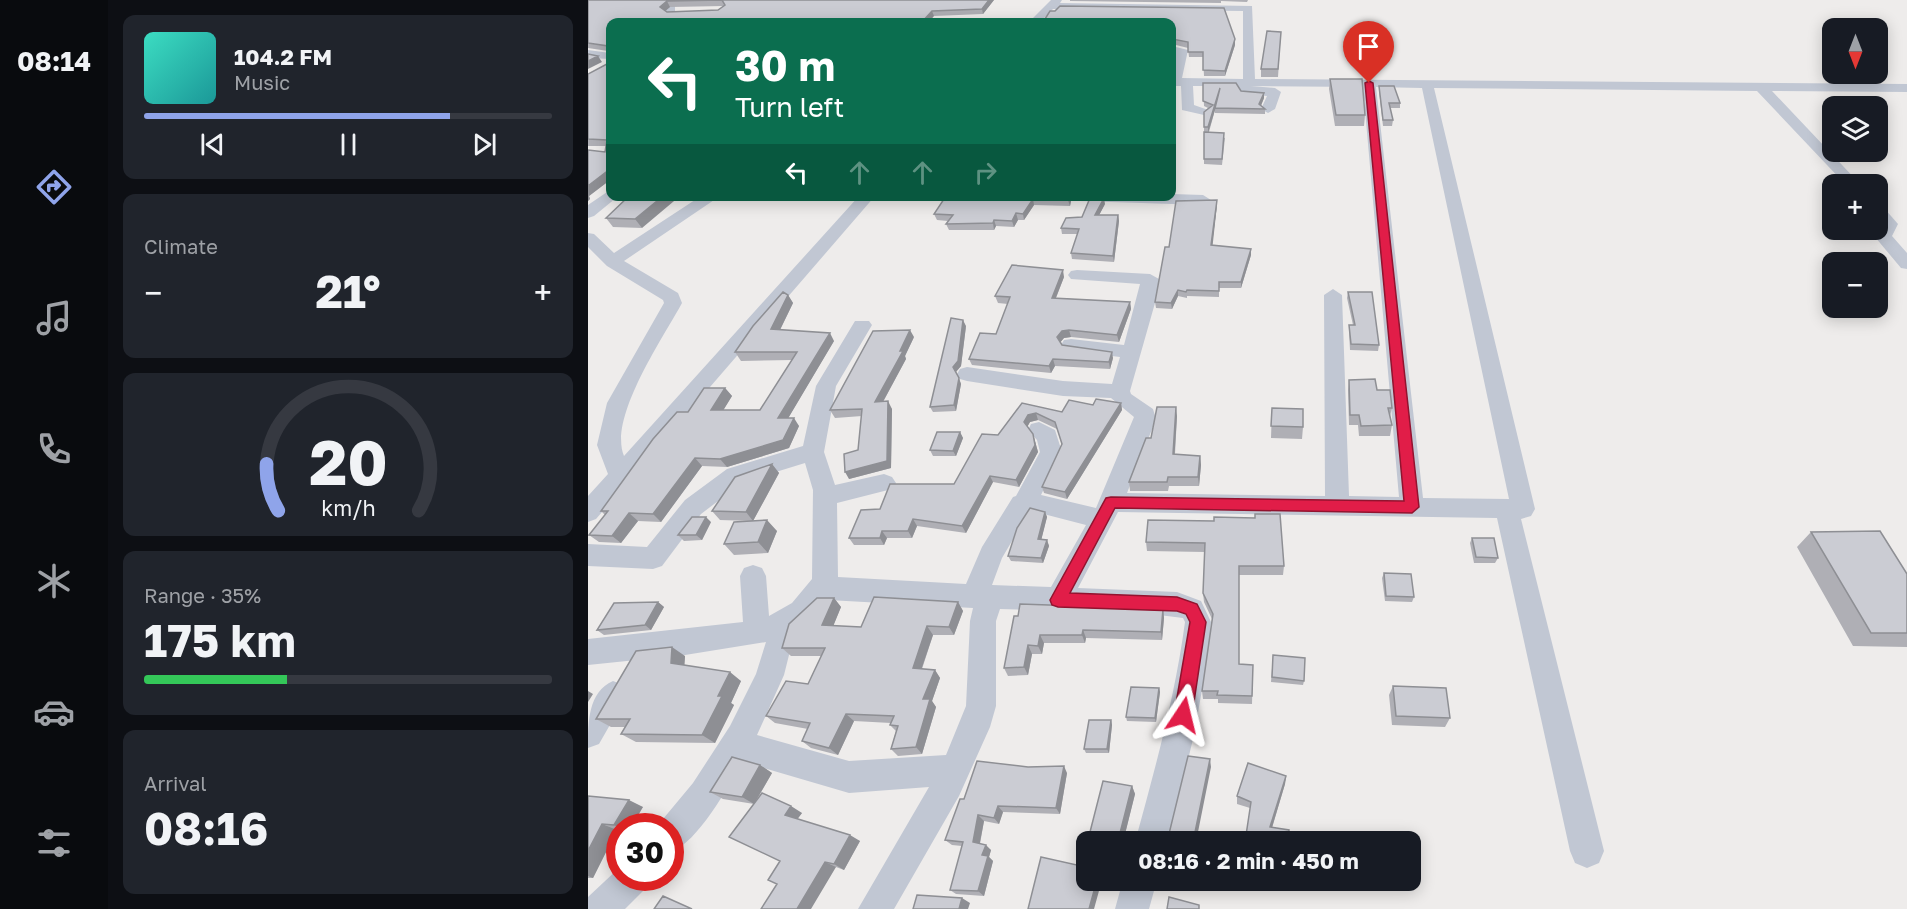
<!DOCTYPE html>
<html lang="en">
<head>
<meta charset="utf-8">
<style>
	:root { --surface:#171b24; --page:#20242c; --text:#f1f3f6; --muted:#9ea1a6; --line:#363941; --accent:#8fa4ea }
	body { margin:0; font-family:"Golos Text",sans-serif; background:var(--page); color:var(--text); height:100vh; display:flex; flex-direction:column; font-size:22px; white-space:nowrap }
	* { box-sizing:border-box; margin:0 }
	p { font-size:20px; color:var(--muted) }
	.icon { flex:none; width:33px; height:33px; fill:none; stroke:currentColor; stroke-width:2; stroke-linecap:round; stroke-linejoin:round }
	.map { position:relative; flex:1; overflow:hidden }
	.panel { display:flex; flex-direction:column; gap:15px; padding:15px; background:#0d0f14; width:480px }
	.panel>* { flex:none }
	.top-card { position:absolute; left:18px; top:18px; width:570px; height:183px; border-radius:12px; box-shadow:0 3px 15px #0003; background:#0b6e4f; color:#fff; overflow:hidden }
	.needle { width:39px; rotate:180deg }
	.fabs { position:absolute; left:1234px; top:18px; display:grid; gap:12px }
	.fabs a { display:grid; place-items:center; width:66px; height:66px; border-radius:12px; background:var(--surface); box-shadow:0 3px 15px #0003; font-size:30px }
	.speed { position:absolute; left:18px; top:813px; display:flex; gap:12px; font-size:30px; font-weight:700; text-align:center }
	.speed>* { display:grid; place-content:center; width:78px; height:78px; border-radius:50%; background:var(--surface); box-shadow:0 3px 15px #0003; line-height:1 }
	.speed .limit { border:9px solid #d22; background:#fff; color:#111 }
	.pin { position:absolute; display:grid; place-items:center; width:51px; height:51px; color:#fff; margin:-62px -26px; border-radius:50% 50% 50% 0; rotate:-45deg; box-shadow:0 0 6px #0007 }
	.pin .icon { rotate:45deg }
	.me { position:absolute; width:66px; margin:-33px; rotate:10deg; stroke-linejoin:round; filter:drop-shadow(0 0 4px #0008) }
	.turn { display:flex; align-items:center; gap:21px; height:126px; padding:0 30px; font-size:27px }
	.turn .icon { width:78px; height:78px; stroke-width:2.5 }
	.turn b { display:block; font-size:42px; line-height:51px }
	.lanes { display:flex; align-items:center; height:57px; padding:0 30px; background:#0003; justify-content:center; gap:30px; direction:ltr }
	.lanes .off { opacity:.35 }
	.big { font-size:45px; font-weight:700; line-height:1.1 }
	.panel .tile { flex:1; display:flex; flex-direction:column; justify-content:center; gap:9px; min-width:0; padding:0 21px; border-radius:12px; background:var(--page) }
	.panel .dial { align-items:center; gap:0 }
	.dial svg { height:156px; overflow:visible; fill:none; stroke:var(--line); stroke-width:7; stroke-linecap:round; text-anchor:middle }
	.dial text { fill:var(--text); stroke:none }
	.song { display:flex; align-items:center; gap:18px }
	.cover { width:72px; height:72px; border-radius:9px; background:linear-gradient(135deg,hsl(170 70% 55%),hsl(180 70% 35%)) }
	.played { height:6px; border-radius:3px; background:linear-gradient(90deg,var(--accent) 75%,var(--line) 75%) }
	.keys { display:flex; justify-content:space-around; direction:ltr }
	.heat { display:flex; justify-content:space-between; align-items:center; font-size:33px; direction:ltr }
	.charge { height:9px; border-radius:4px; background:linear-gradient(90deg,#34c759 35%,var(--line) 0) }
	.trip { position:absolute; left:488px; top:831px; width:345px; height:60px; border-radius:12px; background:var(--surface); box-shadow:0 3px 15px #0003; font-weight:700; line-height:60px; text-align:center }
	main { display:flex; flex:1; min-height:0 }
	.dock { display:flex; flex-direction:column; width:108px; justify-content:space-around; align-items:center; background:#090b0e; color:var(--muted) }
	.dock .icon { width:42px; height:42px }
	.dock .current { color:var(--accent) }
	.dock b { font-size:27px; color:var(--text) }
	.map>svg:first-child { display:block }
	.lines { fill:none; stroke-linecap:round; stroke-linejoin:round }
	.street { fill:#c1c7d3; fill-rule:evenodd }
	.wall { fill:#afafb5; fill-rule:evenodd }
	.shaded-wall { fill:#8e8f94 }
	.building { fill:#cbccd3; stroke:#8e8f94; stroke-width:1.5; fill-rule:evenodd }
	.route { fill:#e11d48; stroke:#92132f; stroke-width:1.5 }
</style>
</head>
<body>
<main>
<nav class="dock">
<b>08:14</b>
<svg class="icon current" aria-label="directions" viewBox="0 0 24 24"><path d="M12 3l9 9-9 9-9-9zM9 14v-3h6M13 9l2 2-2 2"/></svg>
<svg class="icon" aria-label="music" viewBox="0 0 24 24"><path d="M9 18V5l10-2v13"/><circle cx="6" cy="18" r="3"/><circle cx="16" cy="16" r="3"/></svg>
<svg class="icon" aria-label="phone" viewBox="0 0 24 24"><path d="M5 4h4l2 5-3 2q2 4 5 5l2-3 5 2v4C11 20 4 13 5 4z"/></svg>
<svg class="icon" aria-label="climate" viewBox="0 0 24 24"><path d="M12 3v18M4 7l16 10M4 17L20 7"/></svg>
<svg class="icon" aria-label="car" viewBox="0 0 24 24"><path d="M5 17H2v-5l4-1 3-4h7l3 4 3 1v5h-3M9 17h6M6 11h13"/><circle cx="7" cy="17" r="2"/><circle cx="17" cy="17" r="2"/></svg>
<svg class="icon" aria-label="filters" viewBox="0 0 24 24"><path d="M4 7h16M4 17h16"/><circle cx="9" cy="7" r="2"/><circle cx="15" cy="17" r="2"/></svg>
</nav>
<section class="panel">
<div class="tile">
<div class="song"><i class="cover"></i><div><b>104.2 FM</b><p>Music</p></div></div>
<div class="played"></div>
<div class="keys"><svg class="icon" aria-label="previous" viewBox="0 0 24 24"><path d="M18 5L8 12l10 7zM5 5v14"/></svg><svg class="icon" aria-label="pause" viewBox="0 0 24 24"><path d="M8 5v14M16 5v14"/></svg><svg class="icon" aria-label="next" viewBox="0 0 24 24"><path d="M6 5l10 7-10 7zM19 5v14"/></svg></div>
</div>
<div class="tile"><p>Climate</p>
<div class="heat"><a>−</a><b class="big">21°</b><a>+</a></div>
</div>
<div class="tile dial"><svg viewBox="0 0 100 80">
<path d="M14 69A42 42 0 1 1 86 69"/>
<path d="M14 69A42 42 0 0 1 8 45" stroke="#8fa4ea"/>
<text x="50" y="56" font-size="32" font-weight="700">20</text>
<text x="50" y="72" font-size="11">km/h</text>
</svg></div>
<div class="tile"><p>Range · 35%</p><b class="big">175 km</b><div class="charge"></div></div>
<div class="tile"><p>Arrival</p><b class="big">08:16</b></div>
</section>
<div class="map">
<svg width="1319" height="909" viewBox="0 0 1319 909">
	<rect width="100%" height="100%" fill="#eeeceb"/>
	<g class="lines">
		<!-- street -->
		<path class="street" d="M77,0H87V14L82,22H72L77,14Z
			M463,0H474L472,3L664,6L667,79L1319,84V92L1184,91L1272,184H1257L1169,91L846,88L947,509L943,516L933,519L1016,851L1011,863L999,868L987,863L982,851L909,518L530,512L490,588L589,592L613,601L623,622L620,656L606,735L580,842H547C567,769 587,697 597,622L595,618L563,614L412,609L408,621V706L402,727L371,796L306,909H270L341,787L261,793L155,762C139,788 111,841 82,853V826L70,825L105,783L142,726L168,674L178,642L97,655L0,665V639L155,622L152,576L156,568L165,565L174,568L178,576L181,616L204,603L224,579L225,490L217,463L155,482L113,514L74,566L65,569L0,566V544L59,547L97,500L139,469L215,446L228,386L267,321H281L284,325L248,386L236,452L247,485L296,474L304,477L308,483L304,489L249,503L250,577L378,584L394,547L425,497L428,496L452,452L449,440L440,430L443,424L451,422L467,430L474,452L453,495L508,508L546,417L523,398L475,396L379,381L372,379L369,374L372,369L379,367L475,381L524,384L532,357L483,351L476,350L473,345L476,340L483,339L536,345L552,284L483,279L480,275L483,271L489,270L562,274L571,279L567,303L542,391L543,394L565,409L568,419L539,493L737,496L736,295L745,289L754,295L761,496L811,497L775,87L663,86L687,88L693,92L687,109L680,113L673,109L679,96L653,94L650,86H605L606,105L623,111L616,115L594,110L593,86H584L587,53L584,52V46L600,50L594,78L655,79V11L465,9L452,22H441ZM788,87L834,88L921,499L835,498ZM444,511L498,525L463,587L404,585L414,558L441,512ZM240,600L385,608L382,621L378,706L358,755L261,761L169,735L196,675L207,631L223,619Z
			M0,50L22,53V59L0,58Z
			M22,190V196H29L28,198L6,216L0,218V205Z
			M584,194L615,195L623,200L615,205L492,201L485,196H584Z
			M113,196H132L36,261L90,293L94,303C75,338 20,418 36,456L271,196H287L8,519L0,522V496L20,474L9,445L19,403L76,303L75,300L19,266L0,247V233L6,234L26,253Z
			M1290,206L1296,208L1310,224L1304,236L1319,253V269L1313,268L1287,237L1294,225L1290,221Z
			M25,681L35,685L39,695L11,744L0,748C0,722 0,692 25,681Z
			M32,867V878H61L56,890L37,909H0V897Z
			M535,880H569L561,909H527Z"/>
	</g>
	<!-- wall -->
	<path class="wall" d="M0,0H406L395,14L346,16L22,22V180L1,196L2,199L0,201V150L17,152L18,146H0V74L19,64L20,51L0,48ZM136,6L130,10L79,12L77,11L82,7Z
		M482,0H660L659,2L633,1V3L482,1Z
		M584,22L647,45L637,76H616L615,57H601L600,48L584,44Z
		M693,32L690,77H673V69Z
		M742,79L777,115L776,126H747L741,89Z
		M615,83L653,91L676,98L673,106L677,109V114L627,113V110L621,132L637,138L634,165L616,164V112L620,108L616,106Z
		M791,86L812,103V108H802L805,120L804,126H795L791,91Z
		M41,196L54,228L25,227L18,218Z
		M358,196H484L482,206L446,205L436,220H430L426,227L408,226L406,230H361L358,224L360,221L349,220L346,214Z
		M517,204L511,215H530L531,221L526,262L484,259L483,253L490,234H474L473,228Z
		M629,205L624,245L663,249V255L653,288H631V297L599,296V298L590,296L584,309L568,308L567,302L581,247Z
		M476,277L468,298L542,302L543,309L531,342L483,337L476,338L472,342L474,345L525,358L522,369L467,366L463,373L384,365L381,359L408,334L420,304L410,303L407,296Z
		M760,292L791,345L790,351L762,350L761,331V325H765L759,298Z
		M200,295L205,303L192,330L246,341L200,418L211,426L201,448L139,467L114,466L73,522L50,521L33,543L11,542L1,535L17,515L13,511L100,412L137,388L144,396L135,410H172L204,360L153,361L147,352Z
		M378,326L373,366L368,372L373,384L368,411L345,412L342,407Z
		M326,337L317,356L318,359L295,402L304,409L303,468L261,479L270,450L274,416L247,418L242,410Z
		M761,380L789,390L804,408L802,416L804,425L802,436H771L770,425H761L760,390Z
		M434,403L474,412L505,405L533,403L534,410L479,499L456,493L454,487L474,445L469,429L450,420L442,422L439,427L447,441L450,452L431,487L405,482L378,533L329,526L324,538H299L296,545H266L261,538L292,509L366,484L410,435Z
		M684,408L715,427L714,439L683,438Z
		M589,416L587,454L612,456L613,465L611,486H581L580,491H542L541,482L563,438Z
		M372,432L375,438L368,456H345L342,450Z
		M184,464L191,473L165,521L189,531L180,553L146,555L136,544L163,521L132,520L124,511Z
		M457,512L459,517L453,540H459L461,546L455,563L423,561L420,556Z
		M560,520L696,566L695,575H651V664L665,665L664,704L630,703V699H615L614,691L624,619L616,602L615,593L617,552L559,551L558,542Z
		M123,522L114,540L96,541L90,535Z
		M1223,532L1319,574V647L1265,646L1209,547Z
		M884,538L910,558L907,563H886L882,543Z
		M796,573L826,597L824,602L797,601L794,578Z
		M246,598L253,607L245,626L273,627L370,602L375,611L366,635H345L334,669L347,670L352,678L344,701L348,707L334,754L310,756L303,749L308,731L302,725L303,723L266,721L250,755L223,748L214,741L220,729L187,723L178,716L220,684L234,656H203L194,648Z
		M70,602L76,607L63,630L16,635L9,630Z
		M575,609L576,618L574,640L498,638L497,643H456L454,654H444L440,675L420,676L416,668L426,616Z
		M685,655L716,681L715,685L683,682Z
		M97,656L96,665L153,681L143,703L146,705L127,743L48,742L33,734L37,727H23L8,719Z
		M805,686L862,718L857,727L804,725L801,695Z
		M571,688L572,692L568,722L539,721L538,717Z
		M523,720L524,725L521,753H498L496,749Z
		M172,765L184,773L168,801L214,813L209,819L272,841L256,870L248,867L189,884L180,880L192,861L166,804L135,799L122,792Z
		M479,773L472,814L415,812L411,824L396,821L392,844L403,850L401,857L405,861L396,896L368,894L362,890L374,846L364,845L357,840L376,799Z
		M698,776L697,784L684,828L662,808L649,804V796Z
		M544,786L547,794L535,842H520L506,839L502,832Z
		M0,796L55,807L32,826V831L29,830L5,878H0Z"/>
	<!-- shaded-wall -->
	<path class="shaded-wall" d="M401,0H406L395,14L394,9Z
		M79,1L82,7L75,13L72,7Z
		M344,11L346,16L341,22H334Z
		M647,39V45L637,76V71Z
		M10,56L14,62L0,69V61Z
		M632,88L627,110L620,133V127Z
		M676,93V98L671,110V104Z
		M22,169V180L1,196L2,199L0,201V186Z
		M75,196H92L54,228L47,219Z
		M481,196H484L482,206L480,200Z
		M516,198L517,204L508,221L507,215Z
		M445,199L446,205L436,220L435,214Z
		M629,200V205L624,251L623,245Z
		M428,213L430,220L426,227L424,221Z
		M530,215L531,221L526,262L525,256Z
		M406,220L408,226L406,230L405,223Z
		M663,249V255L653,288V282Z
		M475,270L476,277L465,305L464,298Z
		M590,290V296L584,309L583,303Z
		M200,295L205,303L188,338L183,329Z
		M542,302L543,309L531,342L529,335Z
		M375,320L378,326L373,366L367,373L365,367Z
		M322,330L326,337L317,356L318,359L291,409L287,402Z
		M481,330L483,337L476,338L471,344L469,337L474,331Z
		M242,333L246,341L195,427L190,418Z
		M524,352L525,358L522,369L521,362Z
		M465,359L467,366L463,373L461,366Z
		M371,378L373,384L368,411L366,405Z
		M137,388L144,396L130,419L123,410Z
		M300,401L304,409L303,468L261,479L257,472Z
		M533,403L534,410L479,499L477,492Z
		M588,407L589,416L586,463L585,454Z
		M448,413L450,420L442,422L438,429L436,422L440,415Z
		M206,418L211,426L201,448L139,467L132,459Z
		M372,432L375,438L368,456L365,451Z
		M445,434L450,452L431,487L428,480Z
		M612,456L613,465L611,486L610,477Z
		M107,458L114,466L73,522L65,514Z
		M184,464L191,473L165,521L158,512Z
		M402,476L405,482L378,533L374,526Z
		M457,512L459,517L452,545L450,539Z
		M41,513L50,521L33,543L24,536Z
		M118,517L123,522L114,540L108,535Z
		M325,519L329,526L324,538L320,531Z
		M179,520L189,531L180,553L170,542Z
		M294,531L299,538L296,545L292,538Z
		M459,540L461,546L455,563L453,558Z
		M246,598L253,607L242,634L234,625Z
		M70,602L76,607L63,630L57,625Z
		M370,602L375,611L366,635L361,627Z
		M575,609L576,618L574,640L573,632Z
		M339,626L345,635L331,676L325,668Z
		M495,630L498,638L497,643L494,635Z
		M452,635L456,643L454,654L450,646Z
		M440,645L444,654L440,675L436,667Z
		M84,647L97,656L96,673L83,663Z
		M347,670L352,678L344,701L348,707L334,754L328,747L335,699Z
		M142,672L153,681L143,703L146,705L127,743L114,735L130,696Z
		M571,688L572,692L568,722L567,718Z
		M0,691L5,694L0,702Z
		M258,714L266,721L250,755L241,748Z
		M523,720L524,725L521,753L519,749Z
		M622,759L623,767L608,842H605Z
		M172,765L184,773L166,804L154,797Z
		M476,766L479,773L472,814L468,808Z
		M698,776L697,784L682,834V827Z
		M544,786L547,794L535,842H534L531,837Z
		M41,800L55,807L44,826H32V828L26,825Z
		M203,806L214,813L208,821L197,815Z
		M410,806L415,812L411,824L406,818Z
		M390,815L396,821L391,847L385,842Z
		M14,824L29,830L5,878L0,876V851Z
		M262,835L272,841L256,870L246,864Z
		M398,845L403,850L401,857L405,861L396,896L390,891L394,855Z
		M237,862L248,867L223,909H209Z
		M509,880H514L506,909H501Z
		M374,898L382,903L380,909H371Z"/>
	<!-- building -->
	<path class="building" d="M0,0H401L394,9L344,11L334,22H22V169L0,186V150L17,152L19,140L0,139V74L19,64L20,46L0,43ZM134,0L137,5L130,10L79,12L72,7L79,1Z
		M472,6L636,8L647,39L637,71L615,70V52H600V42L584,39V22H532L533,20L531,22H455L462,11H467Z
		M679,31L693,32L690,69H673Z
		M0,54L10,56L0,61Z
		M742,79H774L777,115H748Z
		M615,83H648L653,91L676,93L671,104L677,109L627,108L632,88L620,127H616V112L625,105L615,101Z
		M791,86H806L812,103H801L805,120H795Z
		M616,132L636,133L634,159H616Z
		M41,196H75L47,219L18,218Z
		M358,196H481L480,200L445,199L435,214L428,213L424,221L406,220L405,223L358,224L365,215L346,214Z
		M502,198H516L507,215H530L525,256L483,253L491,229L473,228L478,218L494,217Z
		M629,200L623,245L663,249L653,282H631V291L599,290L598,292L590,290L583,303L567,302L577,247H581L588,201Z
		M424,265L475,270L464,298L542,302L529,335L481,330L474,331L469,337L474,345L524,352L521,362L465,359L461,366L381,359L392,333L408,334L422,297L407,296Z
		M195,292L200,295L183,329L242,333L190,418H206L195,440L132,459L107,458L65,514L41,513L24,536L1,535L20,511H13L65,439L89,412H100L116,388H137L123,410H172L209,352H147L165,326Z
		M760,292H784L791,345L763,344L761,325H767Z
		M363,318L375,320L370,361L365,367L371,378L366,405L342,407Z
		M322,330L312,351H315L287,402L300,401L299,461L257,472L256,454L270,450L274,409L242,410L285,331Z
		M787,379L789,390H802L804,408H800L804,425L773,426L771,415H762L761,380Z
		M508,399L533,403L477,492L454,487L474,444L467,422L448,413L440,415L436,422L445,434L447,445L428,480L402,476L374,526L325,519L320,531H294L292,538H261L273,510L292,509L302,484H366L394,434L410,435L434,403L474,412L481,400L505,405Z
		M569,407H588L585,454L612,456L610,477H580L579,482H541L558,438H563Z
		M684,408L715,409V427L683,426Z
		M349,432H372L365,451L342,450Z
		M184,464L158,512L124,511L147,477Z
		M442,508L457,512L450,539L459,540L453,558L420,556L429,528Z
		M667,514H692L696,566H651V664L665,665L664,696L629,695L630,691H614L625,614L615,593L617,543L558,542L560,520L626,521V517L667,518Z
		M104,517H118L108,535H90Z
		M179,520L170,542L136,544L146,522Z
		M1292,531L1319,574V633H1283L1223,532Z
		M884,538H906L910,558L888,557Z
		M796,573L823,574L826,597L798,596Z
		M286,597L370,602L361,627L339,626L325,668L347,670L335,699H342L328,747L303,749L310,726L302,725L306,716L258,714L241,748L214,741L222,723L178,716L198,681L220,684L237,648H194L201,624L229,598H246L234,625L273,627Z
		M70,602L57,625L9,630L26,603Z
		M432,604L575,609L573,632L495,630L494,635H452L450,646L440,645L436,667L416,668L426,616H430Z
		M84,647L83,663L142,672L130,696H134L114,735L33,734L42,719H8L48,651Z
		M685,655L717,658L716,681L684,677Z
		M805,686L858,688L862,718L808,716Z
		M543,687L571,688L567,718L538,717Z
		M501,720H523L519,749H496Z
		M600,756L622,759L605,842H579Z
		M144,757L172,765L154,797L122,792Z
		M389,761L440,767L476,766L468,808L410,806L406,818L390,815L385,842L398,845L394,855L400,856L390,891L362,890L375,842L357,840L372,799H376Z
		M660,763L698,776L682,827L701,830L700,842H657L663,802L649,796Z
		M515,781L544,786L531,837L502,832Z
		M174,793L203,806L197,815L262,835L246,864L237,862L209,909H173L189,884L180,880L192,861L141,837Z
		M0,796L41,800L26,825L14,824L0,851Z
		M453,857L498,867V880H509L501,909H440Z
		M329,895L374,898L371,909H325Z
		M75,896L104,909H66Z
		M581,897L611,905V909H579Z"/>
	<!-- route -->
	<path class="route" d="M781,81L785,83L831,507L824,513L527,508L482,593L589,597L609,604L618,622L604,715L602,721L595,724L589,721L586,715L602,622L598,614L589,611L470,607L464,605L462,600L518,498L523,497L816,501L777,83Z"/>
</svg>
<div class="fabs">
<a><svg class="needle" viewBox="-14 -14 28 28"><path d="M0-13l5 13h-10z" fill="#e53935"/><path d="M0 13l5-13h-10z" fill="#9ea1a6"/></svg></a>
<a><svg class="icon" aria-label="layers" viewBox="0 0 24 24"><path d="M12 4l9 5-9 5-9-5zM3 14l9 5 9-5"/></svg></a>
<a>+</a>
<a>−</a>
</div>
<div class="speed"><div class="limit">30</div></div>
<div class="pin" style="left:781px;top:83px;background:#d93025"><svg class="icon" aria-label="arrive" viewBox="0 0 24 24"><path d="M6 21V4h12l-3 4 3 4H6"/></svg></div>
<svg class="me" style="left:595px;top:715px" viewBox="-20 -20 40 40"><path d="M0-17L14 15 0 8-14 15z" fill="#e11d48" stroke="#fff" stroke-width="4"/></svg>
<div class="trip">08:16 · 2 min · 450 m</div>
<div class="top-card">
<div class="turn"><svg class="icon" aria-label="left" viewBox="0 0 24 24"><path d="M17 20v-9H6M10 6l-5 5 5 5"/></svg><div><b>30 m</b>Turn left</div></div>
<div class="lanes"><svg class="icon" aria-label="left" viewBox="0 0 24 24"><path d="M17 20v-9H6M10 6l-5 5 5 5"/></svg><svg class="icon off" aria-label="ahead" viewBox="0 0 24 24"><path d="M12 20V5M6 11l6-6 6 6"/></svg><svg class="icon off" aria-label="ahead" viewBox="0 0 24 24"><path d="M12 20V5M6 11l6-6 6 6"/></svg><svg class="icon off" aria-label="right" viewBox="0 0 24 24"><path d="M7 20v-9h11M14 6l5 5-5 5"/></svg></div>
</div>
</div>
</main>
</body>
</html>
